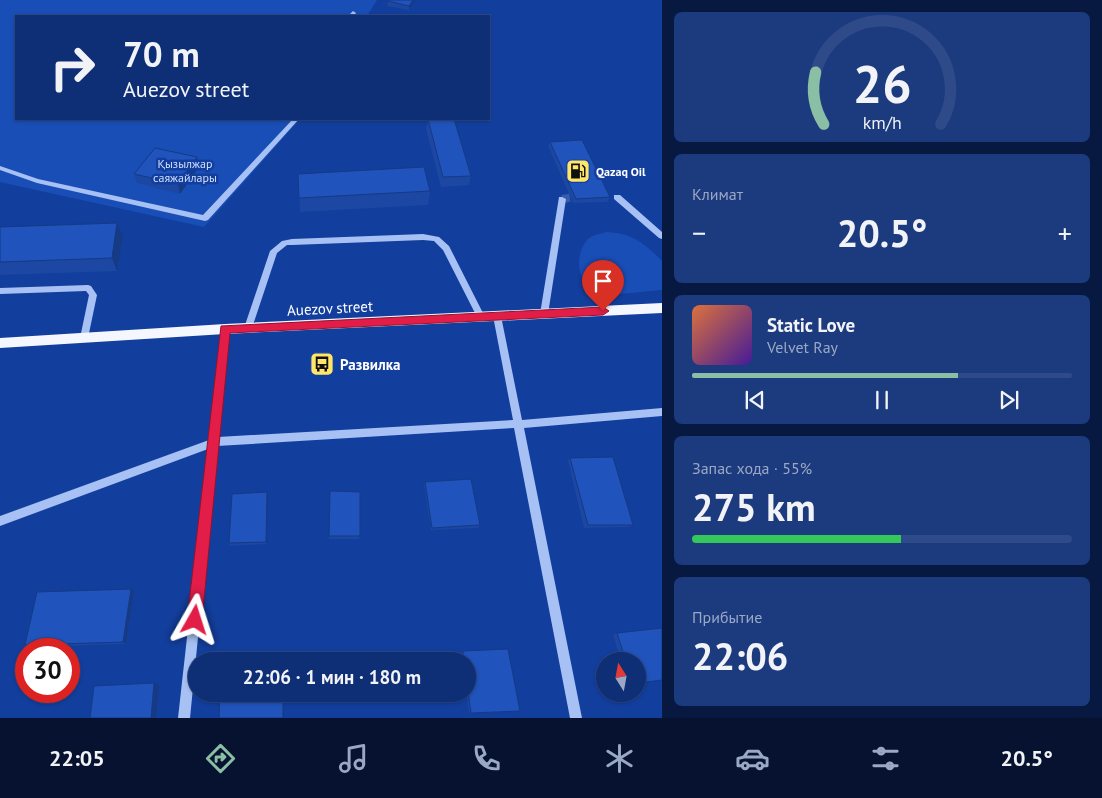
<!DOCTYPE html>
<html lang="ru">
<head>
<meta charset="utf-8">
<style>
	:root { --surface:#0e2e76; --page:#1c3a7e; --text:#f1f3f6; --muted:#9ba8c5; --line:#2e4a88; --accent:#8abfa5 }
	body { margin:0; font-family:"PT Sans",sans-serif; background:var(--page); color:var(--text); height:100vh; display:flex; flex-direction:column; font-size:19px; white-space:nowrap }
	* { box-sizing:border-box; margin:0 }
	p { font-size:16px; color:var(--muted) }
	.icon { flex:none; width:28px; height:28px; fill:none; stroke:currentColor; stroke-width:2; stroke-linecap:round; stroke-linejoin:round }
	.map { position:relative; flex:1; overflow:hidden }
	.details { display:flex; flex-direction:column; gap:12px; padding:12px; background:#081941; width:440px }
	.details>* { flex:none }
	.guide { position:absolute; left:15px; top:15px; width:475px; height:105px; border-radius:0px; box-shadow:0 1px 4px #0004,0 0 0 1px var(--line); background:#0e2e76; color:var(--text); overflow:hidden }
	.needle { width:32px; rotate:349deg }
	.fabs { position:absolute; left:596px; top:652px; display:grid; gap:10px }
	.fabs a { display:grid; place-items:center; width:50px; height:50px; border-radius:50%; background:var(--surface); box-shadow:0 1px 4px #0004,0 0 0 1px var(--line); font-size:25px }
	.speed { position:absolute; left:15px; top:638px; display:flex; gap:10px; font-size:25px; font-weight:700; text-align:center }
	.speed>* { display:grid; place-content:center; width:65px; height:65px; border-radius:50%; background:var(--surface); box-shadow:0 1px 4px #0004,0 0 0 1px var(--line); line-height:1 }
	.speed .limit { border:8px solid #d22; background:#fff; color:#111 }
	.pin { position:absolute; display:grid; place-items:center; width:42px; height:42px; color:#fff; margin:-51px -21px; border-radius:50% 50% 50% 0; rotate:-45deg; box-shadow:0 0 5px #0007 }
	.pin .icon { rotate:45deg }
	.me { position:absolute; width:55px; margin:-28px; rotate:6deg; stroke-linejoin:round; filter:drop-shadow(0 0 4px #0008) }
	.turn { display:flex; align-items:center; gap:18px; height:105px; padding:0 25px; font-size:22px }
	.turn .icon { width:65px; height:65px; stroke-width:2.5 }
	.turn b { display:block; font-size:35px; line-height:42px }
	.big { font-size:38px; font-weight:600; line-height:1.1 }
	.details .card { flex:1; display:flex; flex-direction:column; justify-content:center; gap:8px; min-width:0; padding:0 18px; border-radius:8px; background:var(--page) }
	.details .dial { align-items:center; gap:0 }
	.dial svg { height:130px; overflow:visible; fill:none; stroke:var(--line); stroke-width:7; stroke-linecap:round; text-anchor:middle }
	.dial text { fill:var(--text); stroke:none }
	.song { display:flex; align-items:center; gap:15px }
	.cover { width:60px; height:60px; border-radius:8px; background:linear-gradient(135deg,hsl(20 70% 55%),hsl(260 70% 35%)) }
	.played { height:5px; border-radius:2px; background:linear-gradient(90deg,var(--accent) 70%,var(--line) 70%) }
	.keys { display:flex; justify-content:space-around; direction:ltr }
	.heat { display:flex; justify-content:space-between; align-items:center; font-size:28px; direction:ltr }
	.charge { height:8px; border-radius:4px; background:linear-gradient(90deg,#34c759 55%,var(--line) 0) }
	.trip { position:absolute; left:188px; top:652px; width:288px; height:50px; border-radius:25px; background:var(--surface); box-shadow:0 1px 4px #0004,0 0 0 1px var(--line); font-weight:600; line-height:50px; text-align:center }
	.tabs { display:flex; height:80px; justify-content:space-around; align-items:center; background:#06122f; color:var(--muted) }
	.tabs .icon { width:35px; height:35px }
	.tabs .active { color:var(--accent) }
	.tabs b { font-size:22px; color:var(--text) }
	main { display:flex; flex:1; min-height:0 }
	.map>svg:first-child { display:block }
	.green { fill:#194eb7 }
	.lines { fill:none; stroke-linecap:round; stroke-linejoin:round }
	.minor-tunnel { stroke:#365bac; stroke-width:8; stroke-dasharray:8 4; stroke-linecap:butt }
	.minor { fill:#a7c1f4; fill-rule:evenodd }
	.major { fill:#f5f7ff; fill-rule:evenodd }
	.wall { fill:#1c47a2 }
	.shaded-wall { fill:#163a84 }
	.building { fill:#2053bc; stroke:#163a84 }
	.route { fill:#e11d48; stroke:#92132f }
	.labels { text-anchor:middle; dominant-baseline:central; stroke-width:5; stroke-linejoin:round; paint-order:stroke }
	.far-park-label { font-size:12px; fill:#d0dffe; stroke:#123e9d }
	.far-poi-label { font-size:12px; font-weight:bold; fill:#fff; stroke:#123e9d; text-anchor:start }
	.street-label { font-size:15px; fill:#fff; stroke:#123e9d }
	.poi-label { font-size:15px; font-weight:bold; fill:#fff; stroke:#123e9d; text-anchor:start }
</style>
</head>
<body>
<main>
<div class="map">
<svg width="662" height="718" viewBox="0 0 662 718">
	<rect width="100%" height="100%" fill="#123e9d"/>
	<!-- green -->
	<path class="green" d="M0,0H377L367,16H16V119H300L204,227L0,182Z
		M606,232C631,233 643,242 660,259L662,261V290C644,291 617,296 600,293C577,289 573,254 588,239C592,235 600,234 606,232Z"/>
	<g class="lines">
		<!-- minor-tunnel -->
		<path class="minor-tunnel" d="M562,199L582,196"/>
		<!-- minor -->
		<path class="minor" d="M353,11L356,13L354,16H348Z
			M293,119H299L208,220L205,221L37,183L0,170V166L38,179L203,215Z
			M614,195H620L662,232V239L659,238L614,199Z
			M559,197H562L566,199L548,314L544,317L540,314Z
			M423,234L439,237L449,246L485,317L484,319H478L443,250L434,241L423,240L292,245H287L277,253L252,328L251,330H245L244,328L270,251L282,241L292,239Z
			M88,285L91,286L97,295L88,338L87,340H81L80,338L89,295L86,291L0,294V288Z
			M497,313L501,316L522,420L662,408V416L524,428L582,718H570L514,428L217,446L190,718H178L208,449L0,526V516L209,440L221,329L222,327H228L229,329L218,437L513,420L493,316Z"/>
		<!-- major -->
		<path class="major" d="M662,303V313L225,334L0,348V338L225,324Z"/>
	</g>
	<!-- wall -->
	<path class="wall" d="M415,0L409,10L387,6L388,1Z
		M428,119L471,176L469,185L441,187L426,129Z
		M550,142L610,197L607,202L573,203L548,146Z
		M199,167L180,194L137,183L134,174Z
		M298,174L430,191L428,205L300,212Z
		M117,223L123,237L117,271L0,275V227Z
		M570,458L633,525L629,527L584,528L568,461Z
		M425,482L480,525L478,528L431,530L424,485Z
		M330,491L360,536L359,539H329Z
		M268,495L267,544L230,546L229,543Z
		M134,591L126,644L29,647L25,645Z
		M617,633L638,661H621L613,635Z
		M463,651L517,711L469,713L466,691V661H462L461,652Z"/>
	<!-- shaded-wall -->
	<path class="shaded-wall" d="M413,0H415L409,10V6Z
		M197,157L199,167L180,194L178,184Z
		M117,223L123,237L117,271L112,258Z
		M267,492L268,495L267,544L266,542Z
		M131,589L134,591L126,644L123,642Z
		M154,683L159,685L156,718H151Z
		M283,694H284V718H283Z"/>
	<!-- building -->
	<path class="building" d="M389,0H413L409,6L388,1Z
		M428,119H454L471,176L443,177Z
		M582,140L610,197L576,199L550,142Z
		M155,148L197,157L178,184L134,174Z
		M424,167L430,191L299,198L298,174Z
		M117,223L112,258L0,262V227Z
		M613,457L633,525H588L570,458Z
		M471,479L480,525L432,528L425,482Z
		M330,491L360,492V536H329Z
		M267,492L266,542L229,543L232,494Z
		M131,589L123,642L25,645L37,592Z
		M662,628V680L638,683V661H626L617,633Z
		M508,649L520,711L471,713L466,677V661H464L463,651Z
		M154,683L151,718H90L94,686Z
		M220,694H283V718H219Z"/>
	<!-- route -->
	<path class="route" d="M603,307L609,311L603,315L230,333L202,620L200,625L195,627L190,625L187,620L221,326Z"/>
	<!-- icons -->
	<defs>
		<g id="fuel-square" transform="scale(1.25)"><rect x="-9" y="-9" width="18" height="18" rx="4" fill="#ffe66b" stroke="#123e9d"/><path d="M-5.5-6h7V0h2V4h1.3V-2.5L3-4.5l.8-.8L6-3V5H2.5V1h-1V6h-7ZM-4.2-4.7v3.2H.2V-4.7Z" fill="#111"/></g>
		<g id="bus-square" transform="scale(1.25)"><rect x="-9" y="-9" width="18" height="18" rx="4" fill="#ffe66b" stroke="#123e9d"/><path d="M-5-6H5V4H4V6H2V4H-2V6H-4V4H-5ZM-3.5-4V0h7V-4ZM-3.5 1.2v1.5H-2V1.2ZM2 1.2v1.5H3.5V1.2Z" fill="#111"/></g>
	</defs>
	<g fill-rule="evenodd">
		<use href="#fuel-square" x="578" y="171"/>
		<use href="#bus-square" x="322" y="364"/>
	</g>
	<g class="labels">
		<!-- far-park labels -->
		<g class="far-park-label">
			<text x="185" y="163">Қызылжар<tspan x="185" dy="14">саяжайлары</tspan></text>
		</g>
		<!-- far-poi labels -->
		<g class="far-poi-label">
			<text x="596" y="171">Qazaq Oil</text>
		</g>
		<!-- street labels -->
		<g class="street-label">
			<text transform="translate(330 308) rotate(-3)">Auezov street</text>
		</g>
		<!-- poi labels -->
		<g class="poi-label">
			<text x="340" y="364">Развилка</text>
		</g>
	</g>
</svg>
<div class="fabs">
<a><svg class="needle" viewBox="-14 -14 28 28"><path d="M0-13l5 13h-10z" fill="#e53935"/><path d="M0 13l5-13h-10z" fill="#9ba8c5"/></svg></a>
</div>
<div class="speed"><div class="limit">30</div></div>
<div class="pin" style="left:603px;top:311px;background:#d93025"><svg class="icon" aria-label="arrive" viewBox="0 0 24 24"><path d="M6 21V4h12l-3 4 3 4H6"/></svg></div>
<svg class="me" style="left:195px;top:620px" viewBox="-20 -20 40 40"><path d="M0-17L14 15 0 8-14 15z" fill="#e11d48" stroke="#fff" stroke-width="4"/></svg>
<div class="trip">22:06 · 1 мин · 180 m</div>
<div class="guide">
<div class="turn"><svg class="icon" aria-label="right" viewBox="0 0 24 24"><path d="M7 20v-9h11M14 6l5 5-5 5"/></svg><div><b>70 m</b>Auezov street</div></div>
</div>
</div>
<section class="details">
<div class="card dial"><svg viewBox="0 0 100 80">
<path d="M14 69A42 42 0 1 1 86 69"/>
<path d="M14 69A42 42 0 0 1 9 37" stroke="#8abfa5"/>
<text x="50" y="56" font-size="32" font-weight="700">26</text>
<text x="50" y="72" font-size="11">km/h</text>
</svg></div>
<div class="card"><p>Климат</p>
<div class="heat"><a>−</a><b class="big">20.5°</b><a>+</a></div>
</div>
<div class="card">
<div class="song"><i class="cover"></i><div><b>Static Love</b><p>Velvet Ray</p></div></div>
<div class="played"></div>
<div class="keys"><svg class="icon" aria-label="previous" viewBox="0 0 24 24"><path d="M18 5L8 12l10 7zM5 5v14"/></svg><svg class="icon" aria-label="pause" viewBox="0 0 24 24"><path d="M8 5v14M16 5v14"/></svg><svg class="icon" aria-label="next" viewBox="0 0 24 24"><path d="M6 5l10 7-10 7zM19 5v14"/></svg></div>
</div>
<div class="card"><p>Запас хода · 55%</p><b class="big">275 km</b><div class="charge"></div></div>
<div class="card"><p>Прибытие</p><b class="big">22:06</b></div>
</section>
</main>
<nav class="tabs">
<b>22:05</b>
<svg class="icon active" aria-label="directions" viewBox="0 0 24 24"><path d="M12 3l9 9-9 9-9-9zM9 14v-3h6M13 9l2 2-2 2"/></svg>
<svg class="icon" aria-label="music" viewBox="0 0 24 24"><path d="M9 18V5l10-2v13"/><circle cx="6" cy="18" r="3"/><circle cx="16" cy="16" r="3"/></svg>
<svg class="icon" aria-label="phone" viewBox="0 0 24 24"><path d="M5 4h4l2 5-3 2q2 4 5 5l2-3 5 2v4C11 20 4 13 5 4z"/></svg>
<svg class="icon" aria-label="climate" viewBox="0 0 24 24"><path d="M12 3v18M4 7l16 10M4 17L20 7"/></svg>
<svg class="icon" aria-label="car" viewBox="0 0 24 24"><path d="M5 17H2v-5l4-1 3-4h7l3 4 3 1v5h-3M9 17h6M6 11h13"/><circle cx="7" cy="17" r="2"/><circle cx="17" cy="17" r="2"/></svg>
<svg class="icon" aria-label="filters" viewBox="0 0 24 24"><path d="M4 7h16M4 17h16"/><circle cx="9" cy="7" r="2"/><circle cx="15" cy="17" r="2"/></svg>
<b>20.5°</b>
</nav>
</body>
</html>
